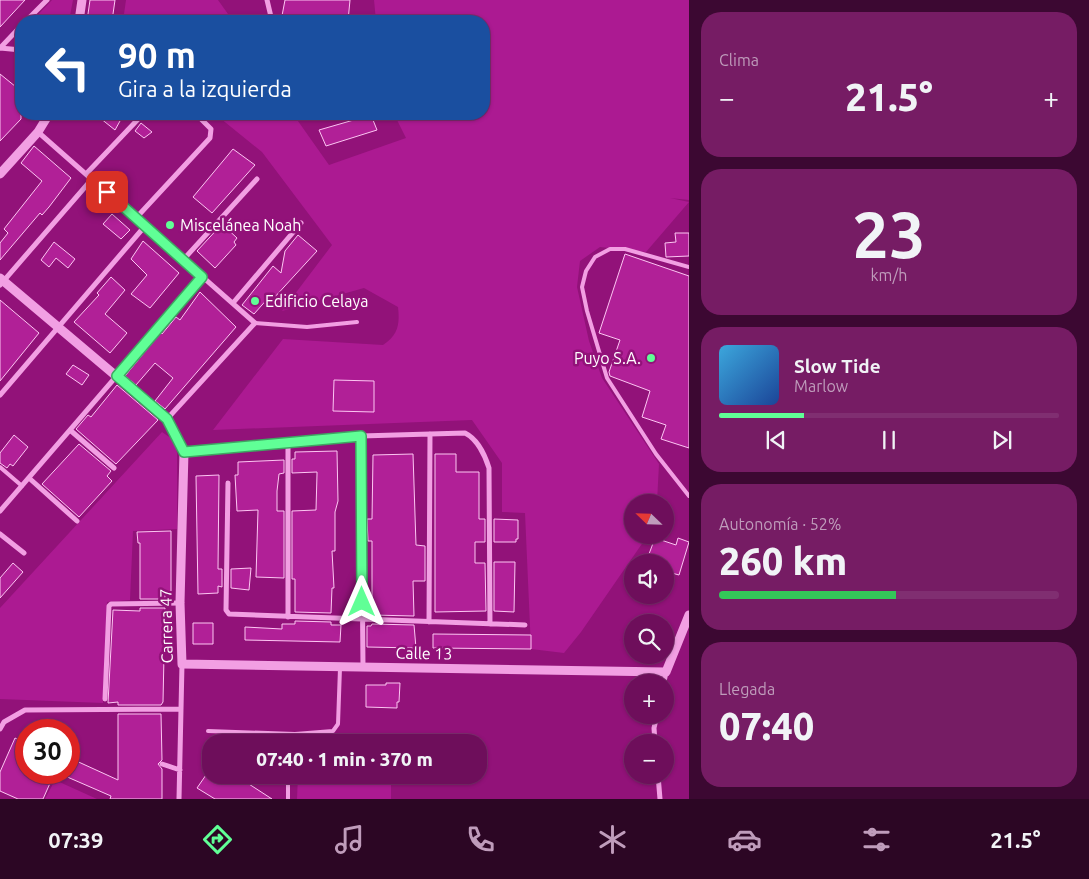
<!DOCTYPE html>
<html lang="es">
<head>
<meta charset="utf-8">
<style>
	:root { --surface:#6e0e5b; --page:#761c64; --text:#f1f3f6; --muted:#bf9cbb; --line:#802e71; --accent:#60ff96 }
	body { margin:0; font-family:Ubuntu,sans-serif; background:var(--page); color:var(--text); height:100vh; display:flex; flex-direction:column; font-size:19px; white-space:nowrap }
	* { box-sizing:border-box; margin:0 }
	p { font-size:16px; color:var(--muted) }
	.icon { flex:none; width:28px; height:28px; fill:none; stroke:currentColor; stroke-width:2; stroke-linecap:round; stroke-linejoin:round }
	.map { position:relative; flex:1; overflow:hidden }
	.drawer { display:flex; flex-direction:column; gap:12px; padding:12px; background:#3c0832; width:400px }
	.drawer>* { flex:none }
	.banner { position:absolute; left:15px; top:15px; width:475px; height:105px; border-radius:20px; box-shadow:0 1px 4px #0004,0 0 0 1px var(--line); background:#1a4fa0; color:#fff; overflow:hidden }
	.needle { width:32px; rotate:293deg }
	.buttons { position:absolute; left:624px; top:494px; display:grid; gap:10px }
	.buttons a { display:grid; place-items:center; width:50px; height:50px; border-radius:50%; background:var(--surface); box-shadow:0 1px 4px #0004,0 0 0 1px var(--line); font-size:25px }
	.speed { position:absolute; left:15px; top:719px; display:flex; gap:10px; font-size:25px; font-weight:700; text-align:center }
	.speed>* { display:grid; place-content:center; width:65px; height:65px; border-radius:50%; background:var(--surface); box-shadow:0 1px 4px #0004,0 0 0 1px var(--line); line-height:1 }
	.speed .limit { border:8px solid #d22; background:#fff; color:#111 }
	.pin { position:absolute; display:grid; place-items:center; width:42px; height:42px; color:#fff; margin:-21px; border-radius:10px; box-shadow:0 2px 8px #0006 }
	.me { position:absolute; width:55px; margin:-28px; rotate:0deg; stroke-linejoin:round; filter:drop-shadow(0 0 4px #0008) }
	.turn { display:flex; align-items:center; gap:18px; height:105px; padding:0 20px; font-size:22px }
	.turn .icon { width:65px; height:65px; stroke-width:2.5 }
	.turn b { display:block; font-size:35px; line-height:42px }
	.big { font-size:38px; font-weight:800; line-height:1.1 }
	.drawer .tile { flex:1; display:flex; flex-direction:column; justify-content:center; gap:8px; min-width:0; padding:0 18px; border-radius:20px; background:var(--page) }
	.drawer .dial { align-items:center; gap:0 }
	.dial b { font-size:65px; line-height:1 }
	.song { display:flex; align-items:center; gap:15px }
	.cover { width:60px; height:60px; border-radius:8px; background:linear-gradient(135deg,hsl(200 70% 55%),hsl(220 70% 35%)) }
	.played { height:5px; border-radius:2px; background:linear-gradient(90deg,var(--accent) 25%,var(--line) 25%) }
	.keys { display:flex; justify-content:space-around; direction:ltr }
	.heat { display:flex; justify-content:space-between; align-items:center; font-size:28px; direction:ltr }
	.charge { height:8px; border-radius:4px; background:linear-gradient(90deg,#34c759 52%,var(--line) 0) }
	.trip { position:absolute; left:202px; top:734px; width:285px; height:50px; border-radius:20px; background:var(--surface); box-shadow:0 1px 4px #0004,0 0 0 1px var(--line); font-weight:800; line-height:50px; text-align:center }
	.dock { display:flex; height:80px; justify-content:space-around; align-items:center; background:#2c0624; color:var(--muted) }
	.dock .icon { width:35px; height:35px }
	.dock .on { color:var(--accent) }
	.dock b { font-size:22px; color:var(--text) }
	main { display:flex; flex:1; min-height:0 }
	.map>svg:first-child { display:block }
	.green { fill:#ac1a92 }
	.building { fill:#b12097; stroke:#fdc6f3 }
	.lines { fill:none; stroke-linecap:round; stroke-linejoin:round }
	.service { stroke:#f29fe3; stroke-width:4 }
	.minor { stroke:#f29fe3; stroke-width:5 }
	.tertiary { stroke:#f29fe3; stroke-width:9 }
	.route-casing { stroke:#3ea662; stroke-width:12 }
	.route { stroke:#60ff96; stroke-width:9 }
	.poi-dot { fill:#60ff96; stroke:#921279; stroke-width:2 }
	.labels { text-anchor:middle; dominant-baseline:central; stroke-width:5; stroke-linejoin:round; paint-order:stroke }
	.poi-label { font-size:16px; fill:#fff; stroke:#921279; text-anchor:start }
	.street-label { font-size:16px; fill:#fff; stroke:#921279 }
</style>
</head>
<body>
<main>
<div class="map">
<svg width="689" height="799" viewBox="0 0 689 799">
	<rect width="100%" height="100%" fill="#921279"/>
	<!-- green -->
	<path class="green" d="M52,0H73L69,21H32Z
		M126,0H218L233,21H123Z
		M374,0H689V200L670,198L689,202L646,252L600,247L580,261L577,287L589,341L602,378L659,464L657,502H632V535H648L581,632L564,653L531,649L525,513L502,512V463L472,420L213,430L283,339L383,345C398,335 400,325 398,307L364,288L282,311L332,245L262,152L215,114H293L329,165L406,138L394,114H484V21H376Z
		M162,432L175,441L177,453V529L133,531L130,600L107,602L103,703L0,699V608Z
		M298,775H391V799H297Z
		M55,780L97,799H45Z"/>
	<!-- building -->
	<path class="building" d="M0,0H25L0,27Z
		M90,0H115L112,21H87Z
		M285,0H350L348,21H281Z
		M0,74L21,91V119L0,141Z
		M95,114H111L120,121L115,130Z
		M371,115L377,130L326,146L319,130Z
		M141,123L152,132L144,138L135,131Z
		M34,146L71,178L49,207L42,215L40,213L0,260V243L8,233L4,229L42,181L21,163Z
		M233,149L255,165L212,213L193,197Z
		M112,214L130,230L121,239L103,224Z
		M222,224L237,238L234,242L236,245L215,268L197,251Z
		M675,233H689V256L666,257L665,243L676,242Z
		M298,235L317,251L273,299L270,296L254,314L242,305L273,266L281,273L285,251Z
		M143,241L179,273L150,308L131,294L147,275L131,259Z
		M54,242L75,259L68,268L56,258L49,267L41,260Z
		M625,254L689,276V448L661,439L666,425L642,417L650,391L610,376L609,372L620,340L599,333Z
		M111,277L125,290L105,314L127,333L110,353L74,322L99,295L97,293Z
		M200,292L236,327L165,409L155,401L173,378L155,363L136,385L125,376L161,332L162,334L176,317L180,320Z
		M0,300L39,333L0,381Z
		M73,365L89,375L82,385L66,374Z
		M334,380L374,381V412L333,411Z
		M117,385L158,420L116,464L76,429L88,415L91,417Z
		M14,435L28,447L13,466L10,464L7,468L0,463V453Z
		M79,444L111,471L107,476L112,481L79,517L42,484Z
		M337,451L338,501L335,512V551H332L334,588H332L331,613L295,612V579H292V511L316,510L317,474V472L292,473V459H295V452Z
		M413,454L416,545L425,546V581H413L414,616L372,615V541H368L367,519H372L373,455Z
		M435,454H456V472H479V519H485V542H475V563H485L486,611L435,612Z
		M284,460V473L279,474L277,491V511H284V578L256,577L258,510L237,511L235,475H238V462Z
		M219,475L218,569H222V587L218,586V593L198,594L196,476Z
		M494,519L518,520V539H516V542H494Z
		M171,531V594H165V599H140V543H138L137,532Z
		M655,538L676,545L678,538L689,542L679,575L668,572L665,562H646Z
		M494,562H515L514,612L494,611Z
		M13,563L23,572L0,598V578Z
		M251,568L249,590L231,588V569Z
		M140,608H165L163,702L161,705H118V702L108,703L113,610L140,611Z
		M295,621L331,622V625H341L340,642L245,640V627L282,629V624H295Z
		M193,623H213V644H193Z
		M372,624L414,625L416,648L367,647V626H371Z
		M433,634L531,635V649L433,648Z
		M386,683H400L399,702H397V708L366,707V685H386Z
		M118,714H161L162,760L158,764L162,769V799H110L111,796L65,776L69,772L72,759L118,780Z
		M15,738L26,743V772H55L43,799H18L0,791V772Z
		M206,775H235L272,799H215L197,788Z"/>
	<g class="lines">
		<!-- service -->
		<path class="service" d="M689,267L625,249H610L595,257L586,271L582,287L587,311L607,378L656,454L689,496
			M255,323L307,327L357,322
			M0,467L22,486
			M208,731L295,734L333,731L338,724L340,668
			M294,742L295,734
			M280,775L288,780
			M288,799V775"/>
		<!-- minor -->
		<path class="minor" d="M267,0L272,21
			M26,21L47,0
			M0,48L21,26
			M0,48L21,50
			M38,132L255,323L167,419
			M86,174L143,114
			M136,218L210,138L211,129L196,114
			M183,260L257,179
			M0,285L92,179
			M233,303L301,223
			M0,395L145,226
			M70,430L114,468
			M361,436L363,667
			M288,442V617
			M184,452L361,436L465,433C477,439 485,455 489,468L490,624
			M29,478L77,521
			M228,483L226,610L229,614L525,625
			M0,511L202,277
			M0,534L24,553
			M429,622L430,434
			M664,682L666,672
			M105,699L109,606L111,604L180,603
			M0,729L4,722L25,710L181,709
			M655,742L654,728L657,715
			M162,764L180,770
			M658,775L660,799
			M179,799L182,664"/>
		<!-- tertiary -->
		<path class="tertiary" d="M79,21L82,0
			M0,174L38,132L49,114
			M0,278L167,419L184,452L180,603L182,664L666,672L689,615"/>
	</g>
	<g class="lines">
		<!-- route casing -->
		<g class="route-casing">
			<path id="route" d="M107,192L202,277L117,376L167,419L184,452L361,436L362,602"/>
		</g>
		<!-- route -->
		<use href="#route" class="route"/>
	</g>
	<!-- markers -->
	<g class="poi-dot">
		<circle cx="170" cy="225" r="5"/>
		<circle cx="255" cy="301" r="5"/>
		<circle cx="651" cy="358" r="5"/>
	</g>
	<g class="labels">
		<!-- poi labels -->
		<g class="poi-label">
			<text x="180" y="225">Miscelánea Noah</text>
			<text x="265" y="301">Edificio Celaya</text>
			<text x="641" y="358" text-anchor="end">Puyo S.A.</text>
		</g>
		<!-- street labels -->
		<g class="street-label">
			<text transform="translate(166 626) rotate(-91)">Carrera 47</text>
			<text transform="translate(424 653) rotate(1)">Calle 13</text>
		</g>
	</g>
</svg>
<div class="buttons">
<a><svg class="needle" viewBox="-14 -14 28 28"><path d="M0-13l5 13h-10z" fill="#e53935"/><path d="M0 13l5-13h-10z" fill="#bf9cbb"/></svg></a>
<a><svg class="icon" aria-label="sound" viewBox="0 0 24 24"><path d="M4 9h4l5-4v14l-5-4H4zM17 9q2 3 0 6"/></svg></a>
<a><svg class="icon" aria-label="search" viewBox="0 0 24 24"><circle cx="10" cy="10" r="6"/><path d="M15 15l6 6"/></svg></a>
<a>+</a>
<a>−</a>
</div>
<div class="speed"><div class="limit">30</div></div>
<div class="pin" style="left:107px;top:192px;background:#d93025"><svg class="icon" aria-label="arrive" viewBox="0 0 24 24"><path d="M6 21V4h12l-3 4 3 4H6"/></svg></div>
<svg class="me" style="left:362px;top:602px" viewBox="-20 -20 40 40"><path d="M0-17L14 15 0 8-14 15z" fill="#60ff96" stroke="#fff" stroke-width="4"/></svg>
<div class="trip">07:40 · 1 min · 370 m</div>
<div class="banner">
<div class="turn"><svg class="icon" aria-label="left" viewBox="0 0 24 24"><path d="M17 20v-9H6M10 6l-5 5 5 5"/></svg><div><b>90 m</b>Gira a la izquierda</div></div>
</div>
</div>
<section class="drawer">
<div class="tile"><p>Clima</p>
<div class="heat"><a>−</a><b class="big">21.5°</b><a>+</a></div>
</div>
<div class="tile dial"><b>23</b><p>km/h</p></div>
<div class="tile">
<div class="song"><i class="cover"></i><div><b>Slow Tide</b><p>Marlow</p></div></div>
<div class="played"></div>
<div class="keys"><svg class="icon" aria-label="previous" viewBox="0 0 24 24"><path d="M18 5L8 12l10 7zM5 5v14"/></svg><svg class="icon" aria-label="pause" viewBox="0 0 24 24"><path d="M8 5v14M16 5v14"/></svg><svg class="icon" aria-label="next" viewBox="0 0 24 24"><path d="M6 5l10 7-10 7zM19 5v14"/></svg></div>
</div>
<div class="tile"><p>Autonomía · 52%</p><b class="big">260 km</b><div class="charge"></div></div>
<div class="tile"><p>Llegada</p><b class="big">07:40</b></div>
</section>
</main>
<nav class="dock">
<b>07:39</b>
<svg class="icon on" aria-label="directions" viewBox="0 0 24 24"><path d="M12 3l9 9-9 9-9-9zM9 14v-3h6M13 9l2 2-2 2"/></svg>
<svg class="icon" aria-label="music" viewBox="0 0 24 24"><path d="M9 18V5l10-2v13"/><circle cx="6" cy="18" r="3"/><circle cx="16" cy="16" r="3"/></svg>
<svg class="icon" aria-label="phone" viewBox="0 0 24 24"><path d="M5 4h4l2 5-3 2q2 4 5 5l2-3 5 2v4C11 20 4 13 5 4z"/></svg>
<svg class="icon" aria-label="climate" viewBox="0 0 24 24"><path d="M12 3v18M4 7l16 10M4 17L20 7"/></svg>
<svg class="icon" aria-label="car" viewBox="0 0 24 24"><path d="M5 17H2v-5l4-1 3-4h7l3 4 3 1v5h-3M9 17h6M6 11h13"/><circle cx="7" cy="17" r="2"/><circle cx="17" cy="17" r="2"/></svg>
<svg class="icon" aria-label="filters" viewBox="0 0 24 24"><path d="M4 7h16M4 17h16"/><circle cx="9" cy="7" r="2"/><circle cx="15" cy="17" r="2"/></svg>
<b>21.5°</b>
</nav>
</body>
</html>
